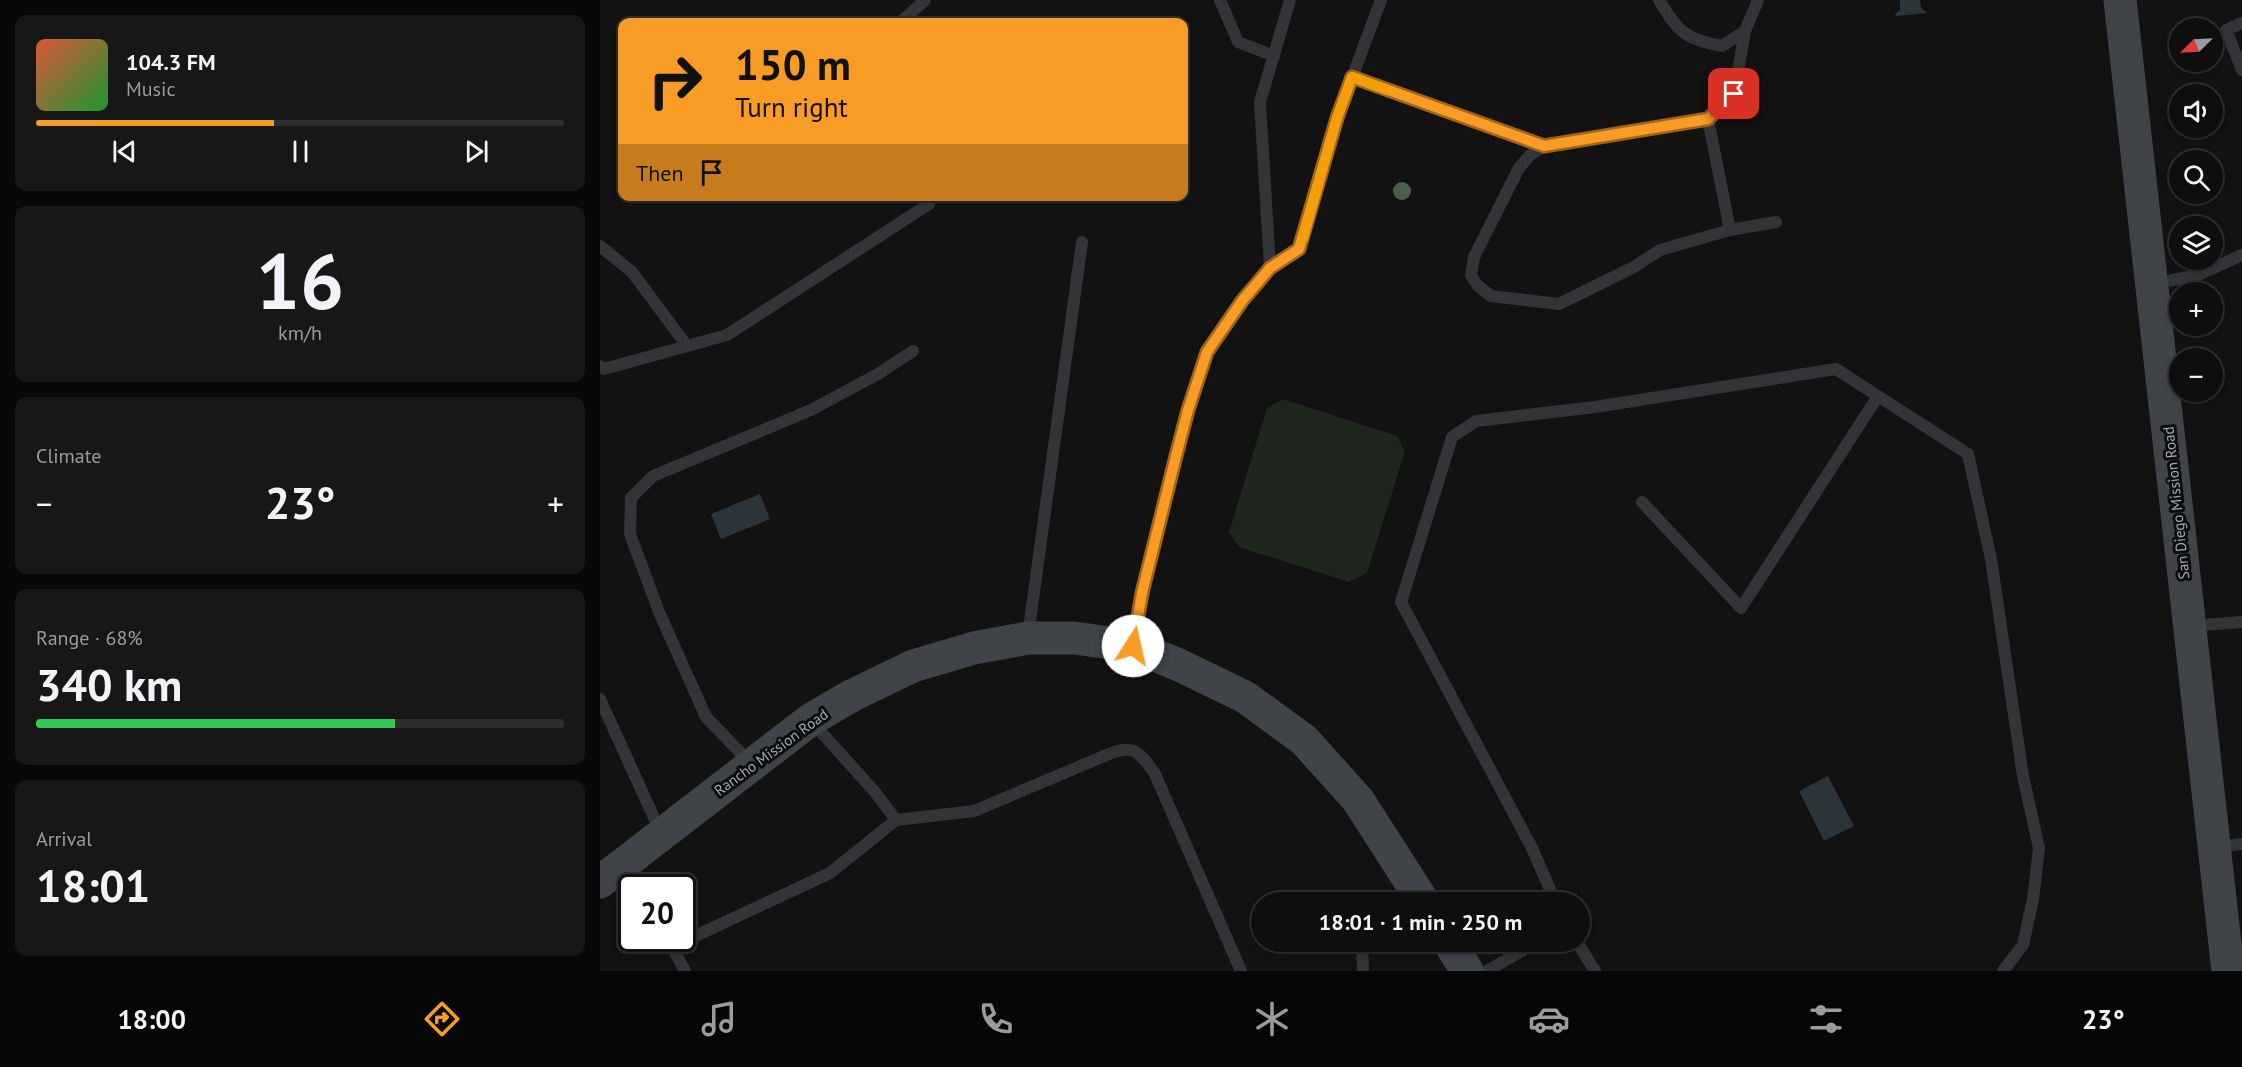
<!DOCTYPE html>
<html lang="en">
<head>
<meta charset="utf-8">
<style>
	:root { --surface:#0e0e0e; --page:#171717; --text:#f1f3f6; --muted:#9b9c9e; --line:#2e2e2e; --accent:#f89c25 }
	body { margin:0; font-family:"PT Sans",sans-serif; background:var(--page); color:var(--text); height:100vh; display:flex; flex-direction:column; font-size:22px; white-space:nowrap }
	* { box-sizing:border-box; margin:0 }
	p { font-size:20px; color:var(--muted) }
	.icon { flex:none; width:33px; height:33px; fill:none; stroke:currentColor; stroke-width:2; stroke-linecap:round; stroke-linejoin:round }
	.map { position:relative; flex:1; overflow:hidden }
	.drawer { display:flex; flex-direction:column; gap:15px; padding:15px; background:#080808; width:600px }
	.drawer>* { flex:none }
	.banner { position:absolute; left:18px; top:18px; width:570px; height:183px; border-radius:12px; box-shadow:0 3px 9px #0003,0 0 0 2px var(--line); background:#f89c25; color:#111; overflow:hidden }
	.needle { width:39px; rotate:246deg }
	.buttons { position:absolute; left:1569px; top:18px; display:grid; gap:12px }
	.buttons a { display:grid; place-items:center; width:54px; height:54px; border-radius:50%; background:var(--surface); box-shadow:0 3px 9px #0003,0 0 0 2px var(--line); font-size:30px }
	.speed { position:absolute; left:18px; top:874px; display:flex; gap:12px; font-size:30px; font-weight:700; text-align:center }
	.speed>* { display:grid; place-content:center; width:78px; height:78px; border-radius:50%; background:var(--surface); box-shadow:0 3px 9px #0003,0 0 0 2px var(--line); line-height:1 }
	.speed .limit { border:3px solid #111; border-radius:9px; background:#fff; color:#111 }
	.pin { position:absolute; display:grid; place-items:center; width:51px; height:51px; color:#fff; margin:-26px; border-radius:12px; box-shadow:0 3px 9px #0006 }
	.me { position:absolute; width:66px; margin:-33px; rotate:10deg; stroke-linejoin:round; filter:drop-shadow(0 0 4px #0008) }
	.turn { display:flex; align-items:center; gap:21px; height:126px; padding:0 18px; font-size:27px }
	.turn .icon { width:78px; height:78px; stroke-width:2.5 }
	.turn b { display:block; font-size:42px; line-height:51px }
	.then { display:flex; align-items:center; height:57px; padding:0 18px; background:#0003; gap:12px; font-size:22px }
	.big { font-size:45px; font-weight:600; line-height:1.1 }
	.drawer .tile { flex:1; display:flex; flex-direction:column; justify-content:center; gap:9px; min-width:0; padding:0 21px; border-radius:12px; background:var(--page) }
	.drawer .dial { align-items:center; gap:0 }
	.dial b { font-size:78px; line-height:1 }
	.song { display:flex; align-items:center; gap:18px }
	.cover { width:72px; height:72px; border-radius:9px; background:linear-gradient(135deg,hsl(10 70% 55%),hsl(130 70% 35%)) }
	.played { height:6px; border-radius:3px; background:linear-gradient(90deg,var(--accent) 45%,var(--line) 45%) }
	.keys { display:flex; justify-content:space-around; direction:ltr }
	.heat { display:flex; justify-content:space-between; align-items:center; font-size:33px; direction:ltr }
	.charge { height:9px; border-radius:4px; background:linear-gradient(90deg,#34c759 68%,var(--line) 0) }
	.trip { position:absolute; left:651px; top:892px; width:339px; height:60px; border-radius:30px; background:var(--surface); box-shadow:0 3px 9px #0003,0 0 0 2px var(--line); font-weight:600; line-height:60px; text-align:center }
	.tab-bar { display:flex; height:96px; justify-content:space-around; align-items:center; background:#060606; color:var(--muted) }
	.tab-bar .icon { width:42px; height:42px }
	.tab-bar .on { color:var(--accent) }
	.tab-bar b { font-size:27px; color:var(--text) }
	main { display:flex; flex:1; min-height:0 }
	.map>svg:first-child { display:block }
	.green { fill:#1e261e }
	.water { fill:#2a3439 }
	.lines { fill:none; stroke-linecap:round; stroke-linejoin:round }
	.lane { stroke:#323438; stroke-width:12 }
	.secondary { stroke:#404348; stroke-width:33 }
	.tree { fill:#4b604b }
	.route-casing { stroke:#a16518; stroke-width:15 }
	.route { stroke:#f89c25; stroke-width:10 }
	.slow { stroke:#f59e0b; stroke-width:10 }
	.labels { text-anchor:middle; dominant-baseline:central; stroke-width:6; stroke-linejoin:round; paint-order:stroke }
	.street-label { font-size:15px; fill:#a2aab4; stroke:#0d0d0e }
</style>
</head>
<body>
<main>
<section class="drawer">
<div class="tile">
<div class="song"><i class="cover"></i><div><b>104.3 FM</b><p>Music</p></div></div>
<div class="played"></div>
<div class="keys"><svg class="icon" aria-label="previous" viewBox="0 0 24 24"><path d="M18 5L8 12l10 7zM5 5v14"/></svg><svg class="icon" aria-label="pause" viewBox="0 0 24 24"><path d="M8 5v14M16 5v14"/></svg><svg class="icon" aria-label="next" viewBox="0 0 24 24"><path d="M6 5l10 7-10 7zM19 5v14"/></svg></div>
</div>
<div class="tile dial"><b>16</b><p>km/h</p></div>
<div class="tile"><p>Climate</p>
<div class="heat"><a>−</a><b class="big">23°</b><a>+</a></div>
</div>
<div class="tile"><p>Range · 68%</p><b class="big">340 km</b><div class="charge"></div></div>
<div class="tile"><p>Arrival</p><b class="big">18:01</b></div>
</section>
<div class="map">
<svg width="1642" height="971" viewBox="0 0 1642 971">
	<rect width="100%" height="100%" fill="#121213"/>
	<!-- green -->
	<path class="green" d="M683,399L797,436L805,451L767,573L749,582L639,547L629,532L667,408Z"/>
	<!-- water -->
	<path class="water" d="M1300,0H1320L1321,8L1327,13L1296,16L1295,14L1300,10Z
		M160,494L170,519L121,539L111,514Z
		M1228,776L1254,826L1224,841L1199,791Z"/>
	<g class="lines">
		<!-- lane -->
		<path class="lane" d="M620,0L638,42L674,56
			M690,0L660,102L670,268L699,249L737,118L781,0
			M1059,0C1078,32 1085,39 1122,46L1145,31L1158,0
			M301,22L325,0
			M1642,23L1626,30L1642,70
			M752,77L944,146
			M1108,119L944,146L930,155L919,168L874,257L871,275L877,285L891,296L959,304L1034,267L1060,250L1130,230L1176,222
			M1130,230L1108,119L1134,94L1145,31
			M0,246L32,272L87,346
			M1553,284L1598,275L1642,255
			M0,366L4,369L127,335L329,204L326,196
			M1042,502L1141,608L1278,396
			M1590,626L1642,622
			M428,636L482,242
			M533,645L542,593L588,410L607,352L642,301L670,268
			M0,699L61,833
			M211,721L275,792L296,820
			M151,764L106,717L59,612L30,534L31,498L53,476L211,410L278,374L313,351
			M1616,847L1642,844
			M17,870L32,889
			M956,903L932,848L801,602L852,437L876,421L995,407L1236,369L1368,454L1391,559L1423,776L1439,848L1433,899L1423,945L1403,971
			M68,939L85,971
			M762,942L763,971
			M977,942L995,971
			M74,946L230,873L296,820L374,811L509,754C535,743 541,754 555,774L641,971
			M887,971L937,942"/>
		<!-- secondary -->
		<path class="secondary" d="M1520,0L1628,971
			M0,882L210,720L251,696L313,666L374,648L428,638H474L533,646L579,665L645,697L704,740L758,800L824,903
			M849,942L867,971"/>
	</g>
	<!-- trees -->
	<circle class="tree" cx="802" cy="191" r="9"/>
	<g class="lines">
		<!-- route casing -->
		<g class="route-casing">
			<path id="route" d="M533,646L542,593L576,456L588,410L607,352L642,301L670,268L699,249L737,118L752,77L944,146L1108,119L1134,94"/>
		</g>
		<!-- route -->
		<use href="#route" class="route"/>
		<!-- slow -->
		<path class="slow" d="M703,239L737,118L752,77L787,90"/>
	</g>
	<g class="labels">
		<!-- street labels -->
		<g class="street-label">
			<text transform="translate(1576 503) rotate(-96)">San Diego Mission Road</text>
			<text transform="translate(171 752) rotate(-36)">Rancho Mission Road</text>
		</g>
	</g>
</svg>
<div class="buttons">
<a><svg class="needle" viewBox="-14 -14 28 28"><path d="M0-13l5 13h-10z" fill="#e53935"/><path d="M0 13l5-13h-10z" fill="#9b9c9e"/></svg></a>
<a><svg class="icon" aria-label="sound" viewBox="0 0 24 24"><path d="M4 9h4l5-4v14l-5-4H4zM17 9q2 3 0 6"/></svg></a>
<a><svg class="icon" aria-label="search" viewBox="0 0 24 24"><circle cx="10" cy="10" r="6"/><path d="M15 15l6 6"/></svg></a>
<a><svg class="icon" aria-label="layers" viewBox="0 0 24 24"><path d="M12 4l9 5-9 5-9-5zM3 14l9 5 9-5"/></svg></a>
<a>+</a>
<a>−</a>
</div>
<div class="speed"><div class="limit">20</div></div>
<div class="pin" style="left:1134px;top:94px;background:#d93025"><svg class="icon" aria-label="arrive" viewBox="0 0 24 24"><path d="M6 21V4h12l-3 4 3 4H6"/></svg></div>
<svg class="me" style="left:533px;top:646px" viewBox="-20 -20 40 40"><circle r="19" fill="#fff"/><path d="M0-13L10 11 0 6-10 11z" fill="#f89c25"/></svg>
<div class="trip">18:01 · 1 min · 250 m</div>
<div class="banner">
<div class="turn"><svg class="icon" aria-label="right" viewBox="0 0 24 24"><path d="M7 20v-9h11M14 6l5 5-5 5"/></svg><div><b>150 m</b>Turn right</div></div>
<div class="then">Then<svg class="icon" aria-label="arrive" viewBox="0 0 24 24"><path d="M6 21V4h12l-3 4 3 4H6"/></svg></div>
</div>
</div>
</main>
<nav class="tab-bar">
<b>18:00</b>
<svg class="icon on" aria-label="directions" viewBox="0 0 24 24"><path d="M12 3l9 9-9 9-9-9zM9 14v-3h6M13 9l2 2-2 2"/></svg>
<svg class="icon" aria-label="music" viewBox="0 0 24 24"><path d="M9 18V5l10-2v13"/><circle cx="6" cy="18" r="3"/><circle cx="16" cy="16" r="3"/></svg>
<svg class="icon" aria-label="phone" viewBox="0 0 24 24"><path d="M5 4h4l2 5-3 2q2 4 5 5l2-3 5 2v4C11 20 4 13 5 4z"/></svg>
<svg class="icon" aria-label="climate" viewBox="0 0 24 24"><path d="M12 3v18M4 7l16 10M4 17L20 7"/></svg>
<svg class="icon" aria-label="car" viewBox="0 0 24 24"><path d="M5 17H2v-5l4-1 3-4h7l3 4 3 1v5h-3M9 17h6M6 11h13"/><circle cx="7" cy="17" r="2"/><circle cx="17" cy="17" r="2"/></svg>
<svg class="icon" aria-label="filters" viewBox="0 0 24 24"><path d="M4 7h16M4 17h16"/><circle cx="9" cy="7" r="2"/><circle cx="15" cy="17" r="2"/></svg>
<b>23°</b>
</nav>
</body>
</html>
